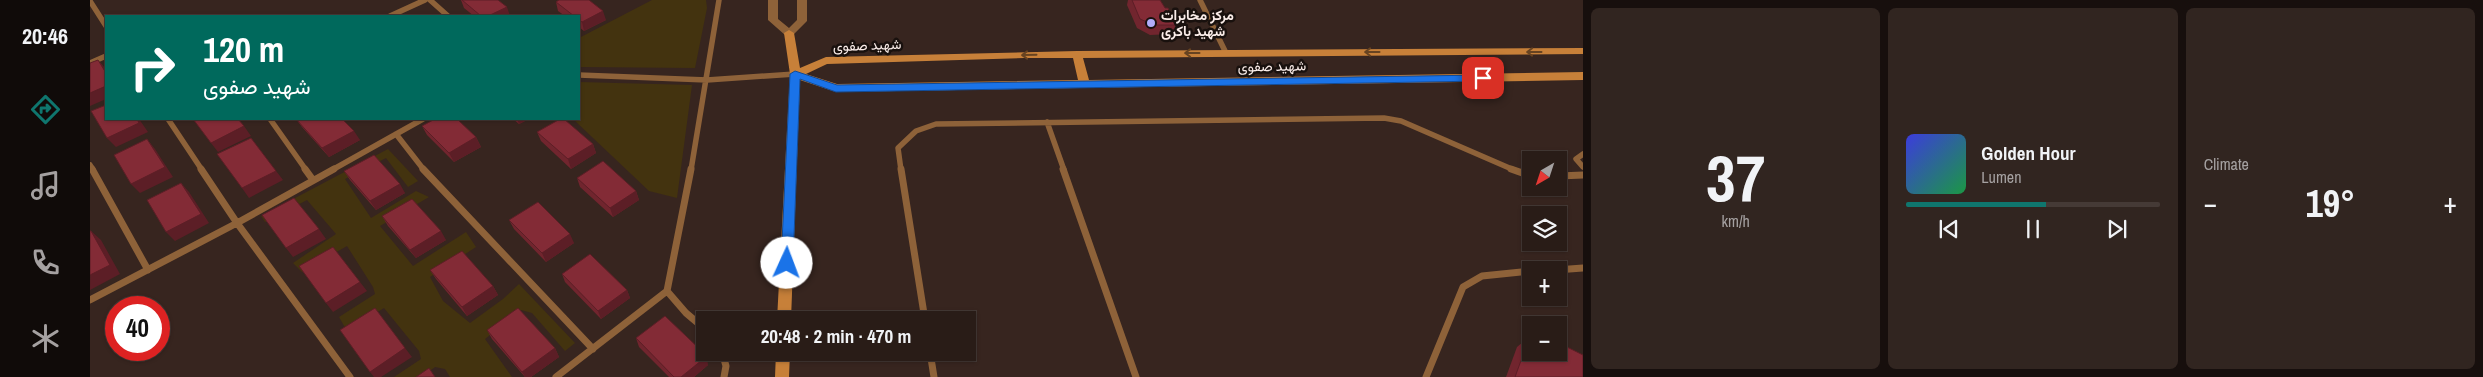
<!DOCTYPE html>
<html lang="en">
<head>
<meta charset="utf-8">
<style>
	:root { --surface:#291c17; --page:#312520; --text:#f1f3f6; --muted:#a5a1a1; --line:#453a36; --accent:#0f766e }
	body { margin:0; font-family:"Archivo Narrow",Vazirmatn,sans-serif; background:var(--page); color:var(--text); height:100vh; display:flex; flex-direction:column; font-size:19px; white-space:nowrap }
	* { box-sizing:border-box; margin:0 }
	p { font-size:16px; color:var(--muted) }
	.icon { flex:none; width:28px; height:28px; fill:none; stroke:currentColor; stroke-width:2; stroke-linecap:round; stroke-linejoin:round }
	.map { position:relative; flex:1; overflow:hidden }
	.panel { display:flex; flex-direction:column; gap:8px; padding:8px; background:#170f0d; width:900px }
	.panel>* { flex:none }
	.top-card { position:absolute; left:15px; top:15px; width:475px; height:105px; border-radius:0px; box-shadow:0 1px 4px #0004,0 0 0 1px var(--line); background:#00695c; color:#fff; overflow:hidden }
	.needle { width:32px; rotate:219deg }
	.tools { position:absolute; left:1432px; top:151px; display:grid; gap:10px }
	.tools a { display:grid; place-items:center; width:45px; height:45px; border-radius:0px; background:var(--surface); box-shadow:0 1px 4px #0004,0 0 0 1px var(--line); font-size:25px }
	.speed { position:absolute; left:15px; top:296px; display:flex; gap:10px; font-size:25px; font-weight:700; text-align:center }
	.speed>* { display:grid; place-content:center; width:65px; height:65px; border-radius:50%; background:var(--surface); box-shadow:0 1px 4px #0004,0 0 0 1px var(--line); line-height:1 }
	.speed .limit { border:8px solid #d22; background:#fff; color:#111 }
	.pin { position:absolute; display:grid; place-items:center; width:42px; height:42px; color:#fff; margin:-21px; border-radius:10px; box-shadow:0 2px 8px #0006 }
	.me { position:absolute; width:55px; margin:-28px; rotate:2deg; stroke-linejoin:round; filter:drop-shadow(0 0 4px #0008) }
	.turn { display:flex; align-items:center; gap:18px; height:105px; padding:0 15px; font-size:22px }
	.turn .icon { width:65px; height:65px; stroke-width:2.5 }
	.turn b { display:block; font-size:35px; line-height:42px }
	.big { font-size:38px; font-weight:800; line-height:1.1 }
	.panel .widget { flex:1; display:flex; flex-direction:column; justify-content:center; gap:8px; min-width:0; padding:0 18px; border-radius:8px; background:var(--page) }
	.panel .dial { align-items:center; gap:0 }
	.dial b { font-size:65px; line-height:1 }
	.song { display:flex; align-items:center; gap:15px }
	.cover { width:60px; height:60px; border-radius:8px; background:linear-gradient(135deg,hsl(240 70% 55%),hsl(140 70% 35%)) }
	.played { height:5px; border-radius:2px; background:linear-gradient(90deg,var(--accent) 55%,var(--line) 55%) }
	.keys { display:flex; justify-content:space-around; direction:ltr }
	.heat { display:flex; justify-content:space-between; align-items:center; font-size:28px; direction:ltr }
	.panel .tiles { flex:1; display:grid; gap:8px; grid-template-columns:repeat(3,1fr) }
	.trip { position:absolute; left:606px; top:311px; width:280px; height:50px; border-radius:0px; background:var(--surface); box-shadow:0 1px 4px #0004,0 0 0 1px var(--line); font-weight:800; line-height:50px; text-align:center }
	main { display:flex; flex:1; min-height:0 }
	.tabs { display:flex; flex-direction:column; width:90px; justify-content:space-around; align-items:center; background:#100b09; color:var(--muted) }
	.tabs .icon { width:35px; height:35px }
	.tabs .active { color:var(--accent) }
	.tabs b { font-size:22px; color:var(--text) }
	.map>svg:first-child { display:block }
	.green { fill:#43330f }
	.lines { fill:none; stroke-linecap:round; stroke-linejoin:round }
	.lane-far1 { stroke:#8e6239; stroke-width:5.5 }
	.lane { stroke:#8e6239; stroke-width:7 }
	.street { fill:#8e6239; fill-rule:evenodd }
	.secondary { fill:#c78039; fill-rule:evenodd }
	.wall { fill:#71252e }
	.shaded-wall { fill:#5c1e26 }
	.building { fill:#832b36; stroke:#5c1e26 }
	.oneway { stroke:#674321 }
	.route { fill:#1a73e8; stroke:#114b97 }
	.poi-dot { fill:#b1adfa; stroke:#19110e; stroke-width:2 }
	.labels { text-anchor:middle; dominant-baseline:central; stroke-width:5; stroke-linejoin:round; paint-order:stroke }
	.poi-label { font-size:14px; font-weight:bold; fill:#faede9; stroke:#19110e; text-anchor:start }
	.street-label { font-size:14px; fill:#faede9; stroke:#19110e }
</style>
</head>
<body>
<main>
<nav class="tabs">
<b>20:46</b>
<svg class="icon active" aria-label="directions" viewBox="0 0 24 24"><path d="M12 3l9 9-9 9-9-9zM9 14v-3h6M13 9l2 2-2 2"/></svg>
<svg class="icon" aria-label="music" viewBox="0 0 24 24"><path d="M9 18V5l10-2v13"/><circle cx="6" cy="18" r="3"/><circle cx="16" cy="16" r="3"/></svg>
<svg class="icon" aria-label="phone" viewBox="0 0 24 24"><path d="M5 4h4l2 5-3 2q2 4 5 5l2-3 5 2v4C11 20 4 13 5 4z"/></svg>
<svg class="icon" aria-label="climate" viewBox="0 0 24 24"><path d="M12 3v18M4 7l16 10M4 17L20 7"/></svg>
</nav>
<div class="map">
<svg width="1493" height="377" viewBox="0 0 1493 377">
	<rect width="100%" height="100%" fill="#37251f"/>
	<!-- green -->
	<path class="green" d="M562,0H616L617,8L605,68L489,67V38Z
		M489,82L602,85L587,198L559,191L483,119H489Z
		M298,149L328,181L318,187L296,158L255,179L281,218L326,191L339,197L290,226L323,266L376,232L386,247L340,277L353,301L380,323L413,299L429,284L485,343L475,351L442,313L431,310L395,339L422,377H360L355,369L345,367L332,377H304L331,359L329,351L294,308L257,331L249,317L285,294L283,287L257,246L212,272L203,263L246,234L217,200L175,222L171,216Z"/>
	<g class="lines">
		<!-- lane-far1 -->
		<path class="lane-far1" d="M340,0L358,16
			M1110,0L1136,53
			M0,1L16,26
			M300,16L335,0
			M0,63L16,56
			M489,75L617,80L705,74
			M78,119L112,170
			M180,119L216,170
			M957,122L974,170
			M306,134L334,170
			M1493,154L1486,159L1493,167
			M0,165L3,170
			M242,170L333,119
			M601,170L629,0
			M811,170L808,148L826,131L846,124L1294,118L1311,121L1424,170"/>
		<!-- lane -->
		<path class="lane" d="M2,169L58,270
			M215,169L223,180
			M244,169L147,223L260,377
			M333,169L503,349
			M811,169L835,320
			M973,169L1046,377
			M1421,169L1441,176
			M1469,176L1493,175
			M1466,270L1493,268
			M577,291L596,313L615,329
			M0,300L147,223L111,169
			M632,352L636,366L634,377
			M840,352L844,377
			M466,377L577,291L601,169
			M1336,377L1373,287L1392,276L1441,271"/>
		<!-- street -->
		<path class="street" d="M678,0H688V19L699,28L707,20V0H717V21L703,35H695L678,20Z"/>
		<!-- secondary -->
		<path class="secondary" d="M699,30L704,33L710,68L736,57L987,51L1493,48V54L993,58L999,80L1493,72V80L746,92L710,80L701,320H687L700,74L694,33ZM934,58H983L988,80L747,84L716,74L737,64Z
			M686,352H700L699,377H685Z"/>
	</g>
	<!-- wall -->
	<path class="wall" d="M371,0H408L420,16H384L374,8Z
		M1038,0H1070L1086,25L1082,34L1060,35L1047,28L1037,5Z
		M466,2L516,20L494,31L489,27V16H475L468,11Z
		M206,119L270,140L239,157L212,127Z
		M423,119H439L429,124Z
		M332,126L386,137L391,147L364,162L337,135Z
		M447,132L503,144L506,153L481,169L451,141Z
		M254,171L315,193L286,210L260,180Z
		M487,178L546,191L549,200L523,217L490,187Z
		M292,216L356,240L326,258L298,226Z
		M419,220L484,243L456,262L424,229Z
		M340,270L403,286L408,295L377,316L346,279Z
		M472,274L537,290L540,298L511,319L475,282Z
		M397,330L465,348L469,357L441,377H435L402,339Z
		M1440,336L1441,352L1493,377H1416L1427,347Z
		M546,338L618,365L604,377H579L549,347Z"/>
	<!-- shaded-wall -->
	<path class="shaded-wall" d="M417,7L420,16H398Z
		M513,11L516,20L494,31L492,22Z
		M8,60L16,69V73Z
		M16,86V99L0,106V93Z
		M47,119H49L58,132L26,147L17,138Z
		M427,119H439L429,124Z
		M154,126L161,136L128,152L121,143Z
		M264,131L270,140L239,157L232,148Z
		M386,137L391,147L364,162L359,153Z
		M161,138L193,180L159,198L152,188Z
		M57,139L65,149L83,177L50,193L41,184Z
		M503,144L506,153L481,169L478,159Z
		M91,183L99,192L119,223L85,241L76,232Z
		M310,184L315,193L286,210L280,201Z
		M546,191L549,200L523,217L520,208Z
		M229,229L236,239L203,257L196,248Z
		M1,231L11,240L30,274L0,290Z
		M351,231L356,240L326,258L320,250Z
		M480,234L484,243L456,262L452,253Z
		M270,282L277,291L243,312L236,303Z
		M403,286L408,295L377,316L372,307Z
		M537,290L540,298L511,319L508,311Z
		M291,317L322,357L291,377H284L280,372Z
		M465,348L469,357L441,377H435L432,372Z
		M617,356L618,365L604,377H591Z"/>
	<!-- building -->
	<path class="building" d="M372,0H408L417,7L398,16H391Z
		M469,0H499L513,11L492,22L489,20V16H484L466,2Z
		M1042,0H1070L1075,8H1078L1086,25H1064L1050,19Z
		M8,60L16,73V86L0,93V63Z
		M16,105V119H47L49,123L17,138L1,111Z
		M103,119H148L154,126L121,143Z
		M206,119H252L264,131L232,148Z
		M345,119H367L386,137L359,153L332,126Z
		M470,119H474L503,144L478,159L447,132Z
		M161,138L186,171L152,188L127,154Z
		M57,139L75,167L41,184L24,155Z
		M284,155L310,184L280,201L254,171Z
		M513,161L546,191L520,208L487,178Z
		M91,183L111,214L76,232L57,200Z
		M204,198L229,229L196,248L172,215Z
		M322,199L351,231L320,250L292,216Z
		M448,202L480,234L452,253L419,220Z
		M0,231H1L20,265L0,275Z
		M243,247L270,282L236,303L209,266Z
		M372,251L403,286L372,307L340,270Z
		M500,254L537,290L508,311L472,274Z
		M285,308L315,348L280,372L250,330Z
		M428,308L465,348L432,372L397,330Z
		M575,316L617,356L591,377H584L546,338Z
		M1440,336L1441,337V352H1469V343L1493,355V377H1425Z
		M339,368L345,377H326Z"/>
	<!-- one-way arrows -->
	<defs><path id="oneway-shaft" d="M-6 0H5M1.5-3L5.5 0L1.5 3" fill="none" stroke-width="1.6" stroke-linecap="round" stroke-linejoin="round" transform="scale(1.25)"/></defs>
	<g class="oneway">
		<use href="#oneway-shaft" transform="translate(1282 52) rotate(180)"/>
		<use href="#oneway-shaft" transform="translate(1444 52) rotate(180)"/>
		<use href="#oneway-shaft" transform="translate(1102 53) rotate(180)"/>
		<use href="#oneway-shaft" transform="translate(939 55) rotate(179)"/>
	</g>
	<!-- route -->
	<path class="route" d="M705,71L747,85L1393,75L1398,78L1393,81L746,92L710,79L703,263L697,268L691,263L700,74Z"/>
	<!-- markers -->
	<circle class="poi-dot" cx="1061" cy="23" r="5"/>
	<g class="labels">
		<!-- poi labels -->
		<g class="poi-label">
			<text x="1071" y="15">مرکز مخابرات<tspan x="1071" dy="16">شهید باکری</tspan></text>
		</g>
		<!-- street labels -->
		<g class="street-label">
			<text transform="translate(777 45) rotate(-2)">شهید صفوی</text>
			<text transform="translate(1182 66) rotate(-1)">شهید صفوی</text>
		</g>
	</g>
</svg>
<div class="tools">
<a><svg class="needle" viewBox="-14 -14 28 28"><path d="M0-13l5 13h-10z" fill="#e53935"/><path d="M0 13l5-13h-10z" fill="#a5a1a1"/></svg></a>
<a><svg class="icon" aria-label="layers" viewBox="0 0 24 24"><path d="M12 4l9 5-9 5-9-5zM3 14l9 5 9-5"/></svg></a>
<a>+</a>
<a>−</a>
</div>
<div class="speed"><div class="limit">40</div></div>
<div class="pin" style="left:1393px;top:78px;background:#d93025"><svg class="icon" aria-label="arrive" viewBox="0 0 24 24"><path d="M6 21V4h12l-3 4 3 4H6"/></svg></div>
<svg class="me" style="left:697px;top:263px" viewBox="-20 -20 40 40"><circle r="19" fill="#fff"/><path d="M0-13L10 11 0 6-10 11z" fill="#1a73e8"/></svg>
<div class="trip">20:48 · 2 min · 470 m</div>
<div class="top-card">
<div class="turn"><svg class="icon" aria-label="right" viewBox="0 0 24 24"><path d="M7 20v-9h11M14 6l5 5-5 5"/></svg><div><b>120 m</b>شهید صفوی</div></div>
</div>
</div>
<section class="panel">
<div class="tiles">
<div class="widget dial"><b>37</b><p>km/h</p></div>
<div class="widget">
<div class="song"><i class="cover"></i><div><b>Golden Hour</b><p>Lumen</p></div></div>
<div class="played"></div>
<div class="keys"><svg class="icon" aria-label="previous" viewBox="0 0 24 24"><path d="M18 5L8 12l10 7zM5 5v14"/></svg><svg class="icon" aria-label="pause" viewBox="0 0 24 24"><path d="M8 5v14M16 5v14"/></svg><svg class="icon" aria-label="next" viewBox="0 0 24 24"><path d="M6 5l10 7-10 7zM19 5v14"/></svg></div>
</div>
<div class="widget"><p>Climate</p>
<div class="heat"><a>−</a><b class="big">19°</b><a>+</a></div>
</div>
</div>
</section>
</main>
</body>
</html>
